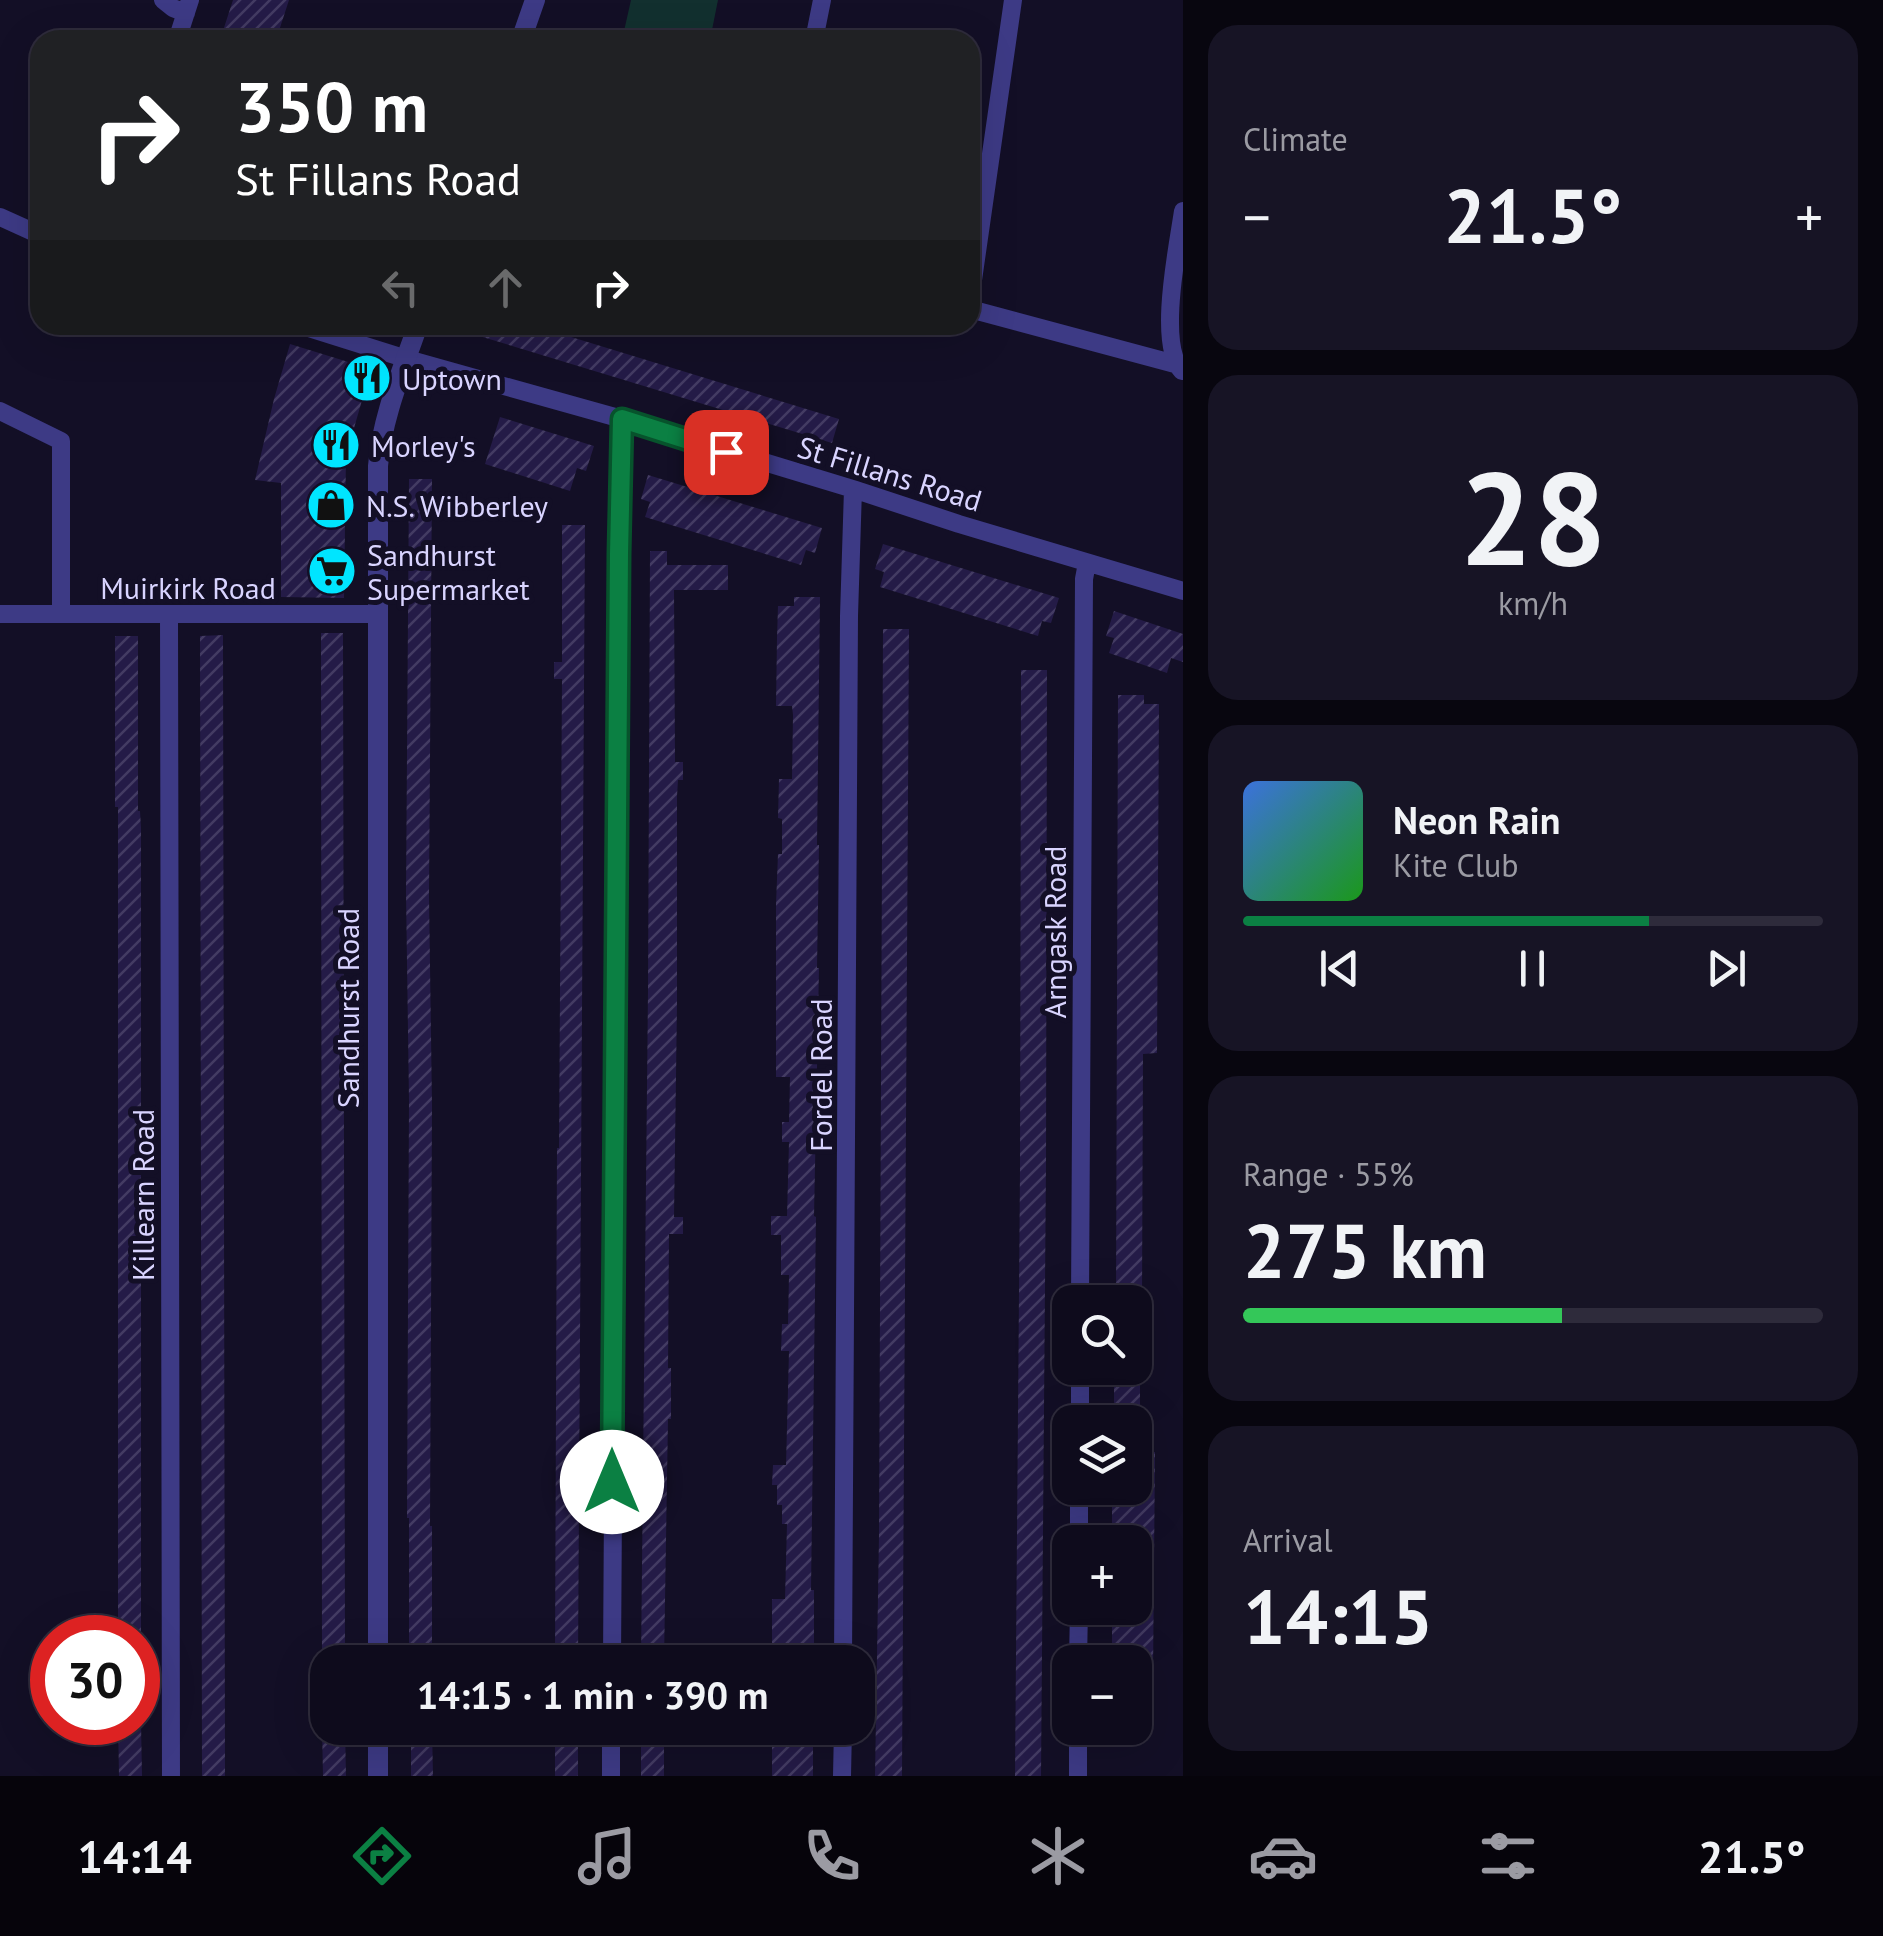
<!DOCTYPE html>
<html lang="en">
<head>
<meta charset="utf-8">
<style>
	:root { --surface:#0e0b1c; --page:#171425; --text:#f1f3f6; --muted:#9b9ba3; --line:#2e2b3b; --accent:#0b8043 }
	body { margin:0; font-family:"PT Sans",sans-serif; background:var(--page); color:var(--text); height:100vh; display:flex; flex-direction:column; font-size:38px; white-space:nowrap }
	* { box-sizing:border-box; margin:0 }
	p { font-size:32px; color:var(--muted) }
	.icon { flex:none; width:55px; height:55px; fill:none; stroke:currentColor; stroke-width:2; stroke-linecap:round; stroke-linejoin:round }
	.map { position:relative; flex:1; overflow:hidden }
	.drawer { display:flex; flex-direction:column; gap:25px; padding:25px; background:#08060f; width:700px }
	.drawer>* { flex:none }
	.top-card { position:absolute; left:30px; top:30px; width:950px; height:305px; border-radius:30px; box-shadow:0 10px 40px #0002,0 0 0 2px var(--line); background:#202124; color:#fff; overflow:hidden }
	.tools { position:absolute; left:1052px; top:1285px; display:grid; gap:20px }
	.tools a { display:grid; place-items:center; width:100px; height:100px; border-radius:20px; background:var(--surface); box-shadow:0 10px 40px #0002,0 0 0 2px var(--line); font-size:50px }
	.speed { position:absolute; left:30px; top:1615px; display:flex; gap:20px; font-size:50px; font-weight:700; text-align:center }
	.speed>* { display:grid; place-content:center; width:130px; height:130px; border-radius:50%; background:var(--surface); box-shadow:0 10px 40px #0002,0 0 0 2px var(--line); line-height:1 }
	.speed .limit { border:15px solid #d22; background:#fff; color:#111 }
	.pin { position:absolute; display:grid; place-items:center; width:85px; height:85px; color:#fff; margin:-42px; border-radius:20px; box-shadow:0 5px 15px #0006 }
	.me { position:absolute; width:110px; margin:-55px; rotate:0deg; stroke-linejoin:round; filter:drop-shadow(0 0 8px #0008) }
	.turn { display:flex; align-items:center; gap:35px; height:210px; padding:0 40px; font-size:45px }
	.turn .icon { width:130px; height:130px; stroke-width:2.5 }
	.turn b { display:block; font-size:70px; line-height:85px }
	.lanes { display:flex; align-items:center; height:95px; padding:0 40px; background:#0003; justify-content:center; gap:50px; direction:ltr }
	.lanes .off { opacity:.35 }
	.big { font-size:75px; font-weight:700; line-height:1.1 }
	.drawer .widget { flex:1; display:flex; flex-direction:column; justify-content:center; gap:15px; min-width:0; padding:0 35px; border-radius:30px; background:var(--page) }
	.drawer .dial { align-items:center; gap:0 }
	.dial b { font-size:130px; line-height:1 }
	.song { display:flex; align-items:center; gap:30px }
	.cover { width:120px; height:120px; border-radius:15px; background:linear-gradient(135deg,hsl(220 70% 55%),hsl(120 70% 35%)) }
	.played { height:10px; border-radius:5px; background:linear-gradient(90deg,var(--accent) 70%,var(--line) 70%) }
	.keys { display:flex; justify-content:space-around; direction:ltr }
	.heat { display:flex; justify-content:space-between; align-items:center; font-size:55px; direction:ltr }
	.charge { height:15px; border-radius:8px; background:linear-gradient(90deg,#34c759 55%,var(--line) 0) }
	.trip { position:absolute; left:310px; top:1645px; width:565px; height:100px; border-radius:30px; background:var(--surface); box-shadow:0 10px 40px #0002,0 0 0 2px var(--line); font-weight:700; line-height:100px; text-align:center }
	.tab-bar { display:flex; height:160px; justify-content:space-around; align-items:center; background:#06040b; color:var(--muted) }
	.tab-bar .icon { width:70px; height:70px }
	.tab-bar .selected { color:var(--accent) }
	.tab-bar b { font-size:45px; color:var(--text) }
	main { display:flex; flex:1; min-height:0 }
	.map>svg:first-child { display:block }
	.garden { fill:#12302f }
	.building { fill:url(#building-hatch) }
	.lines { fill:none; stroke-linecap:round; stroke-linejoin:round }
	.minor { stroke:#3d3a85; stroke-width:18 }
	.tertiary { stroke:#3d3a85; stroke-width:20 }
	.route-casing { stroke:#07532c; stroke-width:25 }
	.route { stroke:#0b8043; stroke-width:18 }
	.labels { text-anchor:middle; dominant-baseline:central; stroke-width:10; stroke-linejoin:round; paint-order:stroke }
	.poi-label { font-size:30px; fill:#d9d4ff; stroke:#130f26; text-anchor:start }
	.street-label { font-size:30px; fill:#d9d4ff; stroke:#130f26 }
</style>
</head>
<body>
<main>
<div class="map">
<svg width="1183" height="1776" viewBox="0 0 1183 1776">
	<defs>
		<pattern id="building-hatch" width="6" height="6" patternUnits="userSpaceOnUse" patternTransform="scale(2.5)"><rect width="6" height="6" fill="#241b47"/><path d="M-1 1l2-2M0 6l6-6M5 7l2-2" fill="none" stroke="#433b63"/></pattern>
	</defs>
	<rect width="100%" height="100%" fill="#130f26"/>
	<!-- garden -->
	<path class="garden" d="M631,0H718L710,40H622Z"/>
	<!-- building -->
	<path class="building" d="M233,0H289L276,40H220Z
		M456,325H532L839,419L832,443L456,329Z
		M290,344L371,369L346,456L344,598L281,597V483L255,480L274,399Z
		M500,417L594,446L586,471L577,468L570,491L485,464Z
		M648,475L822,528L815,553L806,550L801,565L645,517L650,502L641,499Z
		M409,479H432L429,896L432,1105L430,1526H432V1662H409V1518H407L409,1101L406,893Z
		M562,525H585L578,1662H555L557,1148H559L562,679H554V662H562Z
		M883,544L1059,598L1051,623L1042,621L1038,636L880,587L884,572L875,569Z
		M650,551H667V565H728V590H674L675,762H683V780H678L677,796V1005L674,1217H683V1234H669L668,1368H671V1419H668L664,1662H641L648,991Z
		M794,597H820L817,845H819L817,968H819L814,1216L816,1217L811,1590H814V1662L772,1660V1599H785L787,1524H782V1505H777V1485H772L773,1465H786L789,1351H781L782,1324H788L789,1275H781V1235H771V1216H787L789,1142H782V1122H789L790,1077H776V904L778,854H782V819L778,818L779,779H792L793,715L792,706H776L777,638L778,606H794Z
		M1114,611L1183,634V662L1171,658L1167,673L1109,653L1114,638L1106,636Z
		M883,629H909L902,1776H875L879,1535Z
		M321,633H343L345,1662H322Z
		M223,635L225,1776H202L200,636Z
		M115,636H138V811H140L141,828V1638H118V807H115Z
		M1021,670H1047L1046,1164L1041,1776H1015L1020,1170Z
		M1118,695H1144V704H1159L1157,1053L1143,1054L1142,1302H1116Z
		M1114,1368H1140V1422H1114Z
		M1135,1452H1155L1153,1676H1135V1662H1112V1608H1135V1542H1112V1488H1135Z
		M118,1722H141L142,1776H119Z
		M322,1728H345L346,1776H323Z
		M411,1728H432L433,1776H411Z
		M555,1728H578V1776H555Z
		M641,1728H664V1776H641Z
		M772,1728H813V1776H772Z"/>
	<g class="lines">
		<!-- minor -->
		<path class="minor" d="M163,0L173,8L186,13
			M177,40L190,0
			M814,40L822,0
			M0,217L40,235
			M970,301L1013,0
			M970,309L1175,364
			M299,325L407,359L622,419L853,489L959,524L1183,591
			M1182,371C1157,345 1178,246 1183,211
			M0,411L61,441V614
			M0,614H376
			M169,614L171,1776
			M1080,1302L1084,579L1087,563
			M1080,1422V1368
			M1079,1542V1488
			M612,1662L619,554L622,419
			M843,1662L849,616L853,489
			M1078,1662L1079,1608
			M611,1776V1728
			M842,1776L843,1728
			M1078,1776V1728"/>
		<!-- tertiary -->
		<path class="tertiary" d="M521,40L535,0
			M378,1662V466C382,417 402,371 418,325
			M378,1728V1776"/>
	</g>
	<g class="lines">
		<!-- route casing -->
		<g class="route-casing">
			<path id="route" d="M612,1482L619,554L622,419L726,452"/>
		</g>
		<!-- route -->
		<use href="#route" class="route"/>
	</g>
	<!-- icons -->
	<defs>
		<g id="restaurant-disc" transform="scale(2.5)"><circle r="9.5" fill="#00e5ff" stroke="#130f26"/><path d="M-5-6h1v4h1v-4h1v4h1v-4h1v5L-1.5 .5V6h-2V.5L-5-1ZM5-6V6H3V1.5H1.5Q1.5-4 5-6Z" fill="#111"/></g>
		<g id="shop-disc" transform="scale(2.5)"><circle r="9.5" fill="#00e5ff" stroke="#130f26"/><path d="M-5-2.5h2.3a2.7 3.5 0 0 1 5.4 0H5L5.5 6h-11ZM-1.5-2.5h3a1.5 2.3 0 0 0-3 0Z" fill="#111"/></g>
		<g id="supermarket-disc" transform="scale(2.5)"><circle r="9.5" fill="#00e5ff" stroke="#130f26"/><path d="M-6-5.5h2.5l.6 2H6L4.5 2H-2.5L-4.4-4H-6ZM-1.5 3.2a1.3 1.3 0 1 0 .1 0ZM3 3.2a1.3 1.3 0 1 0 .1 0Z" fill="#111"/></g>
	</defs>
	<g fill-rule="evenodd">
		<use href="#restaurant-disc" x="367" y="378"/>
		<use href="#restaurant-disc" x="336" y="445"/>
		<use href="#shop-disc" x="331" y="505"/>
		<use href="#supermarket-disc" x="332" y="571"/>
	</g>
	<g class="labels">
		<!-- poi labels -->
		<g class="poi-label">
			<text x="402" y="378">Uptown</text>
			<text x="371" y="445">Morley's</text>
			<text x="366" y="505">N.S. Wibberley</text>
			<text x="367" y="554">Sandhurst<tspan x="367" dy="34">Supermarket</tspan></text>
		</g>
		<!-- street labels -->
		<g class="street-label">
			<text transform="translate(890 473) rotate(17)">St Fillans Road</text>
			<text x="188" y="587">Muirkirk Road</text>
			<text transform="translate(1054 932) rotate(-90)">Arngask Road</text>
			<text transform="translate(347 1008) rotate(-90)">Sandhurst Road</text>
			<text transform="translate(820 1075) rotate(-90)">Fordel Road</text>
			<text transform="translate(142 1195) rotate(-90)">Killearn Road</text>
		</g>
	</g>
</svg>
<div class="tools">
<a><svg class="icon" aria-label="search" viewBox="0 0 24 24"><circle cx="10" cy="10" r="6"/><path d="M15 15l6 6"/></svg></a>
<a><svg class="icon" aria-label="layers" viewBox="0 0 24 24"><path d="M12 4l9 5-9 5-9-5zM3 14l9 5 9-5"/></svg></a>
<a>+</a>
<a>−</a>
</div>
<div class="speed"><div class="limit">30</div></div>
<div class="pin" style="left:726px;top:452px;background:#d93025"><svg class="icon" aria-label="arrive" viewBox="0 0 24 24"><path d="M6 21V4h12l-3 4 3 4H6"/></svg></div>
<svg class="me" style="left:612px;top:1482px" viewBox="-20 -20 40 40"><circle r="19" fill="#fff"/><path d="M0-13L10 11 0 6-10 11z" fill="#0b8043"/></svg>
<div class="trip">14:15 · 1 min · 390 m</div>
<div class="top-card">
<div class="turn"><svg class="icon" aria-label="right" viewBox="0 0 24 24"><path d="M7 20v-9h11M14 6l5 5-5 5"/></svg><div><b>350 m</b>St Fillans Road</div></div>
<div class="lanes"><svg class="icon off" aria-label="left" viewBox="0 0 24 24"><path d="M17 20v-9H6M10 6l-5 5 5 5"/></svg><svg class="icon off" aria-label="ahead" viewBox="0 0 24 24"><path d="M12 20V5M6 11l6-6 6 6"/></svg><svg class="icon" aria-label="right" viewBox="0 0 24 24"><path d="M7 20v-9h11M14 6l5 5-5 5"/></svg></div>
</div>
</div>
<section class="drawer">
<div class="widget"><p>Climate</p>
<div class="heat"><a>−</a><b class="big">21.5°</b><a>+</a></div>
</div>
<div class="widget dial"><b>28</b><p>km/h</p></div>
<div class="widget">
<div class="song"><i class="cover"></i><div><b>Neon Rain</b><p>Kite Club</p></div></div>
<div class="played"></div>
<div class="keys"><svg class="icon" aria-label="previous" viewBox="0 0 24 24"><path d="M18 5L8 12l10 7zM5 5v14"/></svg><svg class="icon" aria-label="pause" viewBox="0 0 24 24"><path d="M8 5v14M16 5v14"/></svg><svg class="icon" aria-label="next" viewBox="0 0 24 24"><path d="M6 5l10 7-10 7zM19 5v14"/></svg></div>
</div>
<div class="widget"><p>Range · 55%</p><b class="big">275 km</b><div class="charge"></div></div>
<div class="widget"><p>Arrival</p><b class="big">14:15</b></div>
</section>
</main>
<nav class="tab-bar">
<b>14:14</b>
<svg class="icon selected" aria-label="directions" viewBox="0 0 24 24"><path d="M12 3l9 9-9 9-9-9zM9 14v-3h6M13 9l2 2-2 2"/></svg>
<svg class="icon" aria-label="music" viewBox="0 0 24 24"><path d="M9 18V5l10-2v13"/><circle cx="6" cy="18" r="3"/><circle cx="16" cy="16" r="3"/></svg>
<svg class="icon" aria-label="phone" viewBox="0 0 24 24"><path d="M5 4h4l2 5-3 2q2 4 5 5l2-3 5 2v4C11 20 4 13 5 4z"/></svg>
<svg class="icon" aria-label="climate" viewBox="0 0 24 24"><path d="M12 3v18M4 7l16 10M4 17L20 7"/></svg>
<svg class="icon" aria-label="car" viewBox="0 0 24 24"><path d="M5 17H2v-5l4-1 3-4h7l3 4 3 1v5h-3M9 17h6M6 11h13"/><circle cx="7" cy="17" r="2"/><circle cx="17" cy="17" r="2"/></svg>
<svg class="icon" aria-label="filters" viewBox="0 0 24 24"><path d="M4 7h16M4 17h16"/><circle cx="9" cy="7" r="2"/><circle cx="15" cy="17" r="2"/></svg>
<b>21.5°</b>
</nav>
</body>
</html>
